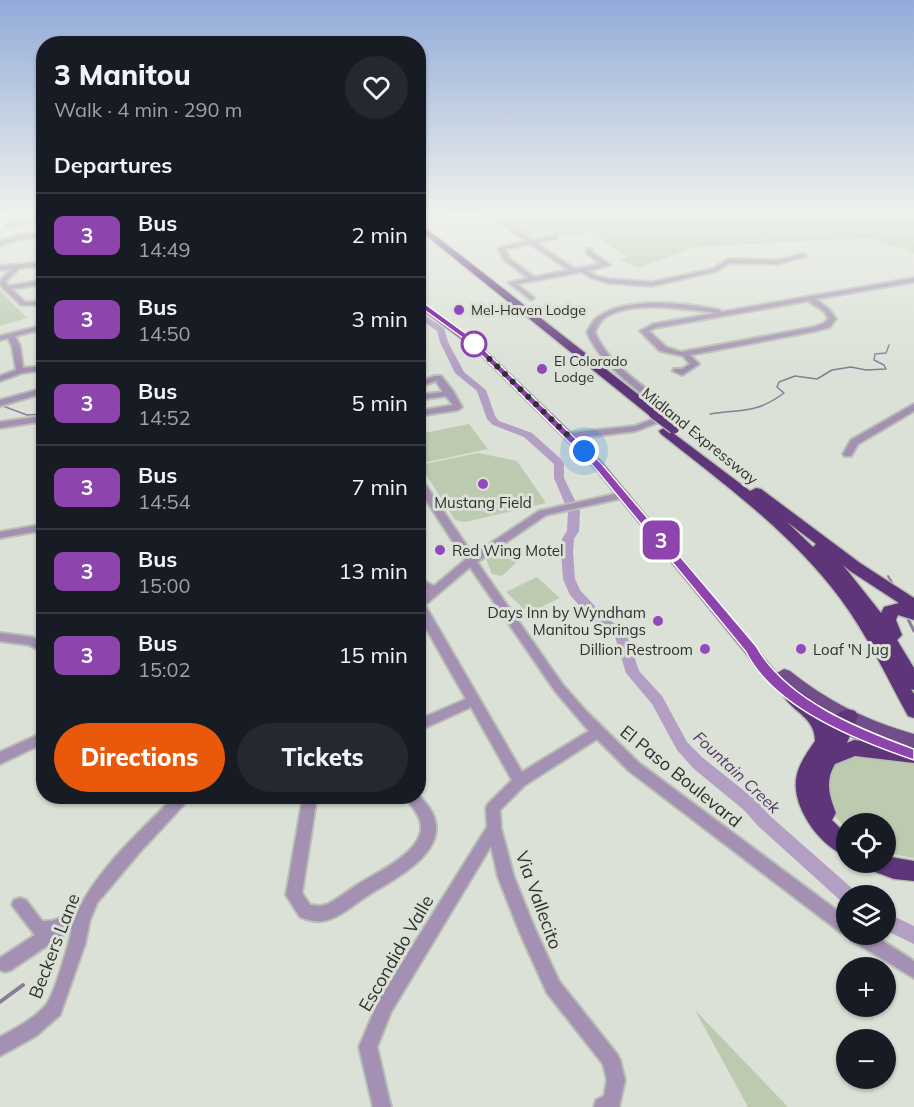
<!DOCTYPE html>
<html lang="en">
<head>
<meta charset="utf-8">
<style>
  :root { --surface:#171b24; --page:#242831; --text:#f1f3f6; --muted:#9ea1a6; --line:#363941; --accent:#ea580c }
  body { margin:0; font-family:Mulish,sans-serif; background:var(--page); color:var(--text); height:100vh; display:flex; flex-direction:column; font-size:22px; white-space:nowrap }
  * { box-sizing:border-box; margin:0 }
  p { font-size:20px; color:var(--muted) }
  .icon { flex:none; width:33px; height:33px; fill:none; stroke:currentColor; stroke-width:2; stroke-linecap:round; stroke-linejoin:round }
  .map { position:relative; flex:1; overflow:hidden }
  .drawer { position:absolute; left:36px; top:36px; width:390px; height:768px; display:flex; flex-direction:column; background:var(--surface); border-radius:24px; box-shadow:0 2px 4px #0004 }
  .drawer>* { flex:none }
  .badge { padding:0 12px; border-radius:9px; font-size:21px; line-height:39px }
  .buttons { position:absolute; left:836px; top:813px; display:grid; gap:12px }
  .buttons a { display:grid; place-items:center; width:60px; height:60px; border-radius:50%; background:var(--surface); box-shadow:0 2px 4px #0004; font-size:30px }
  .you { position:absolute; width:30px; height:30px; margin:-15px; border:4px solid #fff; border-radius:50%; background:#1a73e8; box-shadow:0 0 0 9px #1a73e833 }
  .map>.badge { position:absolute; translate:-50% -50%; box-shadow:0 0 0 3px #fff }
  h2 { padding:0 18px; font-size:22px; line-height:54px }
  .round { display:grid; place-items:center; flex:none; width:63px; height:63px; border-radius:32px; background:var(--page) }
  .headline { display:flex; align-items:center; justify-content:space-between; height:102px; padding:0 18px }
  h1 { font-size:28px; font-weight:800; line-height:45px }
  .cta { display:flex; gap:12px; margin-top:auto; padding:12px 18px }
  .cta a { flex:1; height:69px; border-radius:36px; background:var(--accent); color:#fff; font-size:24px; font-weight:800; line-height:69px; text-align:center }
  .cta a+a { background:var(--page); color:var(--text) }
  ul { padding:0; list-style:none }
  li { display:flex; align-items:center; gap:18px; height:84px; padding:0 18px; border-top:2px solid var(--line) }
  li div { flex:1 }
  li b { display:block; font-size:22px }
  li em { font-style:normal }
  li .badge { min-width:66px; font-weight:700; text-align:center }
  .map>svg:first-child { display:block }
  .green { fill:#bccab0 }
  .lines { fill:none; stroke-linecap:round; stroke-linejoin:round }
  .stream-far3 { stroke:#8b7d96; stroke-width:1.5 }
  .stream-far2 { stroke:#8b7d96; stroke-width:2 }
  .stream-far1 { stroke:#8b7d96; stroke-width:3 }
  .stream { stroke:#8b7d96; stroke-width:4 }
  .river { fill:#b39ec4; fill-rule:evenodd }
  .minor-casing { stroke:#b8beb4; stroke-width:4 }
  .major-casing { stroke:#b8beb4; stroke-width:2 }
  .highway-casing { stroke:#b8beb4; stroke-width:3 }
  .minor { fill:#a390b2; fill-rule:evenodd }
  .major { fill:#714e8a; fill-rule:evenodd }
  .highway { fill:#5f357a; fill-rule:evenodd }
  .highway-bridge-casing { stroke:#b8beb4; stroke-width:14; stroke-linecap:butt }
  .highway-bridge { stroke:#5f357a; stroke-width:11 }
  .line { fill:#8e44ad; stroke:#fff; stroke-width:1.5 }
  .walk { stroke:#2e312c; stroke-width:6; stroke-dasharray:0 10.8 }
  .poi-dot { fill:#904abd; stroke:#dbe1d6; stroke-width:2 }
  .stop-dot { fill:#fff; stroke:#8e44ad; stroke-width:3 }
  .labels { text-anchor:middle; dominant-baseline:central; stroke-width:6; stroke-linejoin:round; paint-order:stroke }
  .far-poi-label { font-size:14px; fill:#2e312c; stroke:#dbe1d6; text-anchor:start }
  .street-label { font-size:15px; fill:#2e312c; stroke:#dbe1d6 }
  .poi-label { font-size:15px; fill:#2e312c; stroke:#dbe1d6; text-anchor:start }
  .water-label { font-size:16px; font-style:italic; fill:#523567; stroke:#dbe1d6 }
  .near-street-label { font-size:18px; fill:#2e312c; stroke:#dbe1d6 }
</style>
</head>
<body>
<div class="map">
<svg width="914" height="1107" viewBox="0 0 914 1107">
  <rect width="100%" height="100%" fill="#dbe1d6"/>
  <!-- green -->
  <g class="green">
    <path d="M492,213H914V253L869,238L696,247L638,268L620,260L628,258L591,233L561,237L550,231L526,236Z"/>
    <path d="M0,290L27,318L0,326Z"/>
    <path d="M469,424L488,449L423,463L419,456V434Z"/>
    <path d="M478,453L517,461L546,503L465,522L455,520L420,465Z"/>
    <path d="M510,549L519,555L520,559L502,576L492,574L486,559Z"/>
    <path d="M537,577L560,598L528,613L506,592Z"/>
    <path d="M853,752L914,764V858L885,853V824H846V829C824,804 825,800 828,768Z"/>
    <path d="M695,1010L788,1107H748Z"/>
  </g>
  <g class="lines">
    <!-- stream-far3 -->
    <g class="stream-far3">
      <path d="M0,405L27,415L44,414"/>
      <path d="M710,414C741,409 756,414 784,393L777,387L779,382L795,376L817,379L832,370L851,367L866,370L886,369L884,365L874,360L875,354L886,353L889,345"/>
    </g>
    <!-- stream-far2 -->
    <g class="stream-far2">
      <path d="M888,576L893,584"/>
      <path d="M907,616L909,620"/>
    </g>
    <!-- stream-far1 -->
    <path class="stream-far1" d="M908,619L914,631"/>
    <!-- stream -->
    <path class="stream" d="M0,1002L23,985"/>
    <!-- river -->
    <g class="river">
      <path d="M418,311L444,328L448,342L464,372L486,390L495,416L499,421L532,433L561,459L564,464V478L580,511L579,531L574,539L573,552L575,579L580,590L604,616L626,632L639,671L662,696L687,742L703,758L757,801L770,816L854,890L857,896H846V904L842,902L758,826L745,811L693,768L677,750L652,704L626,673L615,637L594,622L570,595L563,579L561,552L562,539L567,531L568,511L554,478V464L524,437L493,425L487,419L477,391L455,373L440,342L437,331L418,318Z"/>
      <path d="M885,912L914,926V944L885,930Z"/>
    </g>
    <!-- minor casing -->
    <g class="minor-casing">
      <g id="minor">
        <path d="M19,213H25L15,223L44,217V221L6,227V225Z"/>
        <path d="M431,213H444L424,217L421,215Z"/>
        <path d="M487,213H492L532,240L557,236V238L536,243L575,269L601,264L586,253L587,249H591L592,252L610,265L588,271L596,276L609,279L652,282L713,269L728,259L778,260L803,254L806,256L778,264L729,263L717,271L652,286L609,283L592,278L581,272L517,284L533,297L534,298L531,300L509,283L528,278L504,260L498,248L526,241ZM530,244L569,270L534,277L509,258L505,249Z"/>
        <path d="M44,233V237L21,239L0,245V241L21,235Z"/>
        <path d="M44,262V266L20,268L6,281L8,286L44,280V284L11,289L25,302L44,301V305H21L0,285L1,279L12,269L0,270V266Z"/>
        <path d="M914,278V282L816,299L830,310L836,319L830,327L816,331L690,355L699,364L682,375L673,371L674,369H682L690,364L683,356L660,351L640,331L653,324L716,313C685,309 627,299 602,320C599,323 597,328 595,332C604,356 628,375 648,390C658,398 668,404 674,416L636,431L570,439L566,436L570,433L635,426L665,415C659,405 649,399 641,393C620,376 597,357 587,332C590,327 593,320 598,317C626,296 687,303 720,310L721,312ZM808,301L825,312L828,319L824,323L814,327L681,352L666,347L649,331L655,328Z"/>
        <path d="M44,325V329L15,336L20,346L23,368L44,366V370L22,373L0,381V376L16,370L12,346L8,338L0,340V336Z"/>
        <path d="M435,376H441L453,391L462,407L458,410L418,416V411L453,405L446,396L418,400V395L443,392L436,381L418,387V382Z"/>
        <path d="M44,388V393L0,406V400Z"/>
        <path d="M914,404V411L858,444L851,456H845L843,454L851,440Z"/>
        <path d="M44,416V421L0,428V422Z"/>
        <path d="M418,477L421,478L473,555L539,511L624,492L627,493L629,495L627,497L546,515L477,562L563,685L587,712L639,763L846,917V935L840,932L629,771L597,739L525,785L500,810L501,828L514,877L535,929L559,981L617,1054L620,1060L625,1080L619,1107H594L596,1100L604,1096L607,1080L603,1064L547,993L520,933L498,877L491,846L391,1012L377,1047L391,1107H373L359,1047L379,1000L487,827L486,808L488,804L512,780L471,707L418,731V720L466,699L418,614V599L427,591L418,586V578L434,586L465,560L418,488ZM470,567L555,691L589,731L522,772L425,605Z"/>
        <path d="M44,524V530L0,538V532Z"/>
        <path d="M0,633L32,637L44,643V653L29,645L0,641Z"/>
        <path d="M44,732V743L0,764V752Z"/>
        <path d="M418,794C426,803 435,813 436,826C438,859 390,881 367,896C354,904 340,918 323,921C316,922 307,920 300,917L286,895L303,796H317L302,893L310,905L321,906L328,904C339,898 349,890 360,883C378,872 424,851 421,825C420,813 410,806 405,796H418Z"/>
        <path d="M175,796H192L139,853L97,903L90,920L85,944L60,1015L36,1036L0,1056V1037C16,1028 34,1019 46,1005C54,996 69,943 72,929L11,970L5,972L0,970V958L35,935L12,905L14,900L20,898L26,900L42,921C61,922 61,914 77,913C98,868 141,831 175,796Z"/>
        <path d="M849,934H872L914,961V978L851,940Z"/>
      </g>
    </g>
    <!-- major casing -->
    <g class="major-casing">
      <path id="major" d="M418,299L479,344L602,462L777,673L784,669L790,671C827,701 868,721 914,734V761C850,739 784,713 746,654L594,468L473,348L418,307Z"/>
    </g>
    <!-- highway casing -->
    <g class="highway-casing">
      <g id="highway">
        <path d="M418,222L658,410V416H650L418,229Z"/>
        <path d="M665,427L750,491L756,488L761,489L860,563L914,598V620L898,615L896,620L902,635L897,640L914,668V690L911,689L914,694V718L908,716C886,676 867,634 839,597C790,532 724,484 661,434L659,431ZM787,522L816,544L813,547ZM843,565L850,571L899,603L884,607L881,613Z"/>
        <path d="M791,687C806,692 821,708 829,722C836,714 844,707 855,711L858,716L847,743L854,740L914,747V763L855,756L835,764C825,781 829,795 836,813L832,820L846,834V856C819,846 789,804 797,774C800,762 808,751 815,741C815,717 792,712 782,694L785,689Z"/>
        <path d="M885,856L914,861V881L894,879L867,869L865,862H885Z"/>
      </g>
    </g>
    <!-- minor -->
    <use href="#minor" class="minor"/>
    <!-- major -->
    <use href="#major" class="major"/>
    <!-- highway -->
    <use href="#highway" class="highway"/>
    <!-- highway-bridge casing -->
    <g class="highway-bridge-casing">
      <path id="highway-bridge" d="M654,413L674,428"/>
    </g>
    <!-- highway-bridge -->
    <use href="#highway-bridge" class="highway-bridge"/>
  </g>
  <!-- sky -->
  <linearGradient id="sky" x2="0" y2="1"><stop stop-color="#93abda"/><stop offset="0.58" stop-color="#eff2ed"/><stop offset="1" stop-color="#eff2ed" stop-opacity="0"/></linearGradient>
  <rect width="914" height="368" fill="url(#sky)"/>
  <!-- line -->
  <path class="line" d="M416,301H421L472,338L601,463L756,646C787,701 862,730 914,749V760C858,741 774,708 746,652L594,467L467,341L416,304Z"/>
  <g class="lines">
    <!-- walk -->
    <path class="walk" d="M474,344L584,451"/>
  </g>
  <!-- markers -->
  <g class="poi-dot">
    <circle cx="459" cy="310" r="6"/>
    <circle cx="542" cy="369" r="6"/>
    <circle cx="483" cy="484" r="6"/>
    <circle cx="440" cy="550" r="6"/>
    <circle cx="658" cy="621" r="6"/>
    <circle cx="705" cy="649" r="6"/>
    <circle cx="801" cy="649" r="6"/>
  </g>
  <circle class="stop-dot" cx="474" cy="344" r="12"/>
  <g class="labels">
    <!-- far-poi labels -->
    <g class="far-poi-label">
      <text x="471" y="310">Mel-Haven Lodge</text>
      <text x="554" y="361">El Colorado<tspan x="554" dy="16">Lodge</tspan></text>
    </g>
    <!-- street labels -->
    <g class="street-label">
      <text transform="translate(700 436) rotate(39)">Midland Expressway</text>
    </g>
    <!-- poi labels -->
    <g class="poi-label">
      <text x="483" y="502" text-anchor="middle">Mustang Field</text>
      <text x="452" y="550">Red Wing Motel</text>
      <text x="646" y="612" text-anchor="end">Days Inn by Wyndham<tspan x="646" dy="17">Manitou Springs</tspan></text>
      <text x="693" y="649" text-anchor="end">Dillion Restroom</text>
      <text x="813" y="649">Loaf 'N Jug</text>
    </g>
    <!-- water labels -->
    <g class="water-label">
      <text transform="translate(737 772) rotate(43)">Fountain Creek</text>
    </g>
    <!-- near-street labels -->
    <g class="near-street-label">
      <text transform="translate(681 776) rotate(39)">El Paso Boulevard</text>
      <text transform="translate(539 900) rotate(70)">Via Vallecito</text>
      <text transform="translate(54 946) rotate(-69)">Beckers Lane</text>
      <text transform="translate(396 953) rotate(-60)">Escondido Valle</text>
    </g>
  </g>
</svg>
<div class="buttons">
<a><svg class="icon" aria-label="locate" viewBox="0 0 24 24"><circle cx="12" cy="12" r="6"/><path d="M12 2v4M12 18v4M2 12h4M18 12h4"/></svg></a>
<a><svg class="icon" aria-label="layers" viewBox="0 0 24 24"><path d="M12 4l9 5-9 5-9-5zM3 14l9 5 9-5"/></svg></a>
<a>+</a>
<a>−</a>
</div>
<div class="you" style="left:584px;top:451px"></div>
<b class="badge" style="left:661px;top:540px;background:#8e44ad;color:#fff">3</b>
<section class="drawer">
<div class="headline"><div><h1>3 Manitou</h1><p>Walk · 4 min · 290 m</p></div><a class="round"><svg class="icon" aria-label="heart" viewBox="0 0 24 24"><path d="M12 20l-8-8c-3-5 5-10 8-4 3-6 11-1 8 4z"/></svg></a></div>
<h2>Departures</h2>
<ul>
<li><span class="badge" style="background:#8e44ad;color:#fff">3</span><div><b>Bus</b><p>14:49</p></div><em>2 min</em></li>
<li><span class="badge" style="background:#8e44ad;color:#fff">3</span><div><b>Bus</b><p>14:50</p></div><em>3 min</em></li>
<li><span class="badge" style="background:#8e44ad;color:#fff">3</span><div><b>Bus</b><p>14:52</p></div><em>5 min</em></li>
<li><span class="badge" style="background:#8e44ad;color:#fff">3</span><div><b>Bus</b><p>14:54</p></div><em>7 min</em></li>
<li><span class="badge" style="background:#8e44ad;color:#fff">3</span><div><b>Bus</b><p>15:00</p></div><em>13 min</em></li>
<li><span class="badge" style="background:#8e44ad;color:#fff">3</span><div><b>Bus</b><p>15:02</p></div><em>15 min</em></li>
</ul>
<div class="cta"><a>Directions</a><a>Tickets</a></div>
</section>
</div>
</body>
</html>
